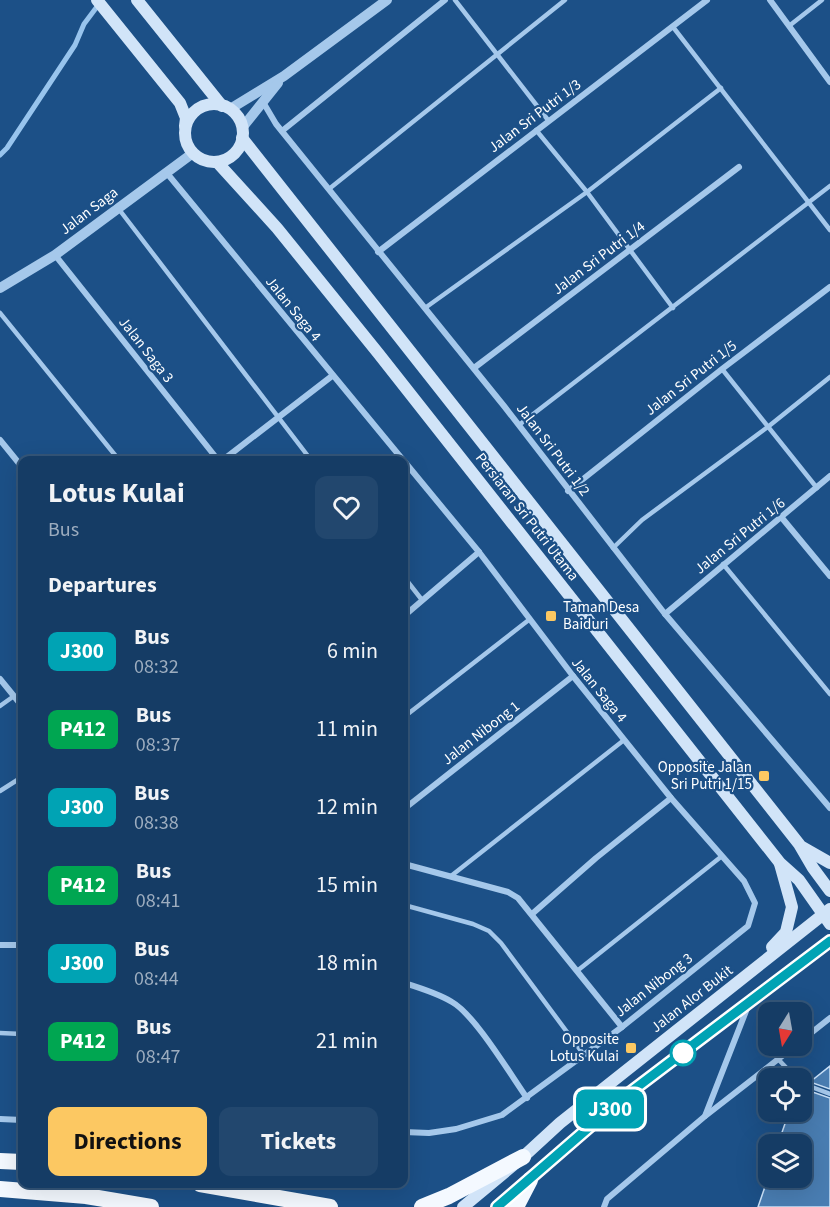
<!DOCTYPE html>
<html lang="en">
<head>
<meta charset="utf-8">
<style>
  :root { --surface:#153c65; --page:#22476e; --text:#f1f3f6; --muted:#9dadbf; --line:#345679; --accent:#fcc862 }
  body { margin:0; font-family:"Source Sans 3",sans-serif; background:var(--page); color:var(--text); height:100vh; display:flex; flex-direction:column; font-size:22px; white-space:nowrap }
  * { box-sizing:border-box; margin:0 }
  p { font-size:20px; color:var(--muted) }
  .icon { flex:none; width:33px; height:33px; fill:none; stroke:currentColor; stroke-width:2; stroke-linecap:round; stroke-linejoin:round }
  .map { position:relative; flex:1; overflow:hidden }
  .details { position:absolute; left:18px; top:456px; width:390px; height:732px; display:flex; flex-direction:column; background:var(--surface); border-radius:12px; box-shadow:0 6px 24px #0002,0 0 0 2px var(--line) }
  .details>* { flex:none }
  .badge { padding:0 12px; border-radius:9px; font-size:21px; line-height:39px }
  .needle { width:39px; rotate:191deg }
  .fabs { position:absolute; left:758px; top:1002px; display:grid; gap:12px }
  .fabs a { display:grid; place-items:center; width:54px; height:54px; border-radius:12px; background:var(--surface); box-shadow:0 6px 24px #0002,0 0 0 2px var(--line); font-size:30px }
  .map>.badge { position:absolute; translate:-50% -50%; box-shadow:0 0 0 3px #fff }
  h2 { padding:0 30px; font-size:22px; line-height:54px }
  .round { display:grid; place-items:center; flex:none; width:63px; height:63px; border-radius:12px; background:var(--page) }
  .overview { display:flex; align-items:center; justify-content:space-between; height:102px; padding:0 30px }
  h1 { font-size:28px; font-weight:700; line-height:45px }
  .primary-button { display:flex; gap:12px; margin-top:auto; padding:12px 30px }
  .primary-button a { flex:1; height:69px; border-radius:12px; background:var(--accent); color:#111; font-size:24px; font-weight:700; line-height:69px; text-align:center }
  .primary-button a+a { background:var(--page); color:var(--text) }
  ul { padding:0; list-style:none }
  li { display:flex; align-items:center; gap:18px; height:78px; padding:0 30px }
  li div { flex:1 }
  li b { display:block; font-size:22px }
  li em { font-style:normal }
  li .badge { min-width:66px; font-weight:700; text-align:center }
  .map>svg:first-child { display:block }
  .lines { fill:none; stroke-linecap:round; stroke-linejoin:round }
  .stream { stroke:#98c4ed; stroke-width:5 }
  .building { fill:#497db2; stroke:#cae1f8; stroke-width:1.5 }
  .service { stroke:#a5c8eb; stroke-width:4.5 }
  .minor { stroke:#a5c8eb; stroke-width:6 }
  .tertiary { stroke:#a5c8eb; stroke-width:10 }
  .secondary { stroke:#d1e4f8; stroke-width:12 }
  .trunk { stroke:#f4f9ff; stroke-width:16 }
  .line-casing { stroke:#fff; stroke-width:14 }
  .line { stroke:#00a3b4; stroke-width:9 }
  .poi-dot { fill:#fcc862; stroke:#1c5087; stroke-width:2 }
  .stop-dot { fill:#fff; stroke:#00a3b4; stroke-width:3 }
  .labels { text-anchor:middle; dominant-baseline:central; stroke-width:4.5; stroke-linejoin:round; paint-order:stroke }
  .street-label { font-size:15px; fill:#fff; stroke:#1c5087 }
  .poi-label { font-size:15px; fill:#fff; stroke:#1c5087; text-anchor:end }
</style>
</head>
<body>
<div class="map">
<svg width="830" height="1207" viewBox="0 0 830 1207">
  <rect width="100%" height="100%" fill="#1c5087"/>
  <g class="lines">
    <!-- stream -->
    <path class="stream" d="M0,155L7,148L75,45L84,24L99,4"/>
  </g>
  <!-- building -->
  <g class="building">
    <path d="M830,1066V1089L810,1082Z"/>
    <path d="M801,1088L830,1098V1207H758L768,1178H801V1144H778L789,1112H801Z"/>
  </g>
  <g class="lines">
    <!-- service -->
    <g class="service">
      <path d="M455,0L548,120"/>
      <path d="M789,26L822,0"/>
      <path d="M673,27L830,230"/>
      <path d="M536,130L587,192L673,308"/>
      <path d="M329,189L565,0"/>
      <path d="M118,208L311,460"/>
      <path d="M425,308L587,192L721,88"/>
      <path d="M0,313L119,460"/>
      <path d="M722,369L817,488"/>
      <path d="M519,425L830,186"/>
      <path d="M613,548L642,520L769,426L830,377"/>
      <path d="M723,564L830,694"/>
      <path d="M404,577L422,600"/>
      <path d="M0,706L14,696"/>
      <path d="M404,717L530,619"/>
      <path d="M0,791L22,777"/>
      <path d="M451,876L624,740"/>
      <path d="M404,905L473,924L489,931L501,943L584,1055"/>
      <path d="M577,971L722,856"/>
      <path d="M0,1033L22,1034"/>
      <path d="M778,1059L796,1078"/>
      <path d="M801,1083L830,1094"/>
    </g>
    <!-- minor -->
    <g class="minor">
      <path d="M770,0L830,82"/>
      <path d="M263,102L276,124L504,406L665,614L830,808"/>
      <path d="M282,131L445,0"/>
      <path d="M166,172L403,460"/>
      <path d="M378,252L707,0"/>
      <path d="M55,255L218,460"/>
      <path d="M474,368L739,167"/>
      <path d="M0,440L22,467"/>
      <path d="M223,460L332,376"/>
      <path d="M404,461L479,552L573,676L671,798L744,881L755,903L748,926L622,1027L502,1115L456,1129L429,1133L404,1132"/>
      <path d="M568,491L722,369L830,287"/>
      <path d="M782,518L830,576"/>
      <path d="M665,614L830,476"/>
      <path d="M404,616L479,552"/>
      <path d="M0,679L22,706"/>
      <path d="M404,809L573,676"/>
      <path d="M404,864L508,892L518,898L622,1027"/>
      <path d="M532,914L596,858L671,798"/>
      <path d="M0,945H22"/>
      <path d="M404,983C420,988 437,993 452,1002C475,1015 510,1074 527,1098"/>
      <path d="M801,1041L830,1018"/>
      <path d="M705,1116L748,1006"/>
      <path d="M0,1119L22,1120"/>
      <path d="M604,1207L607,1199L704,1117L795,1046"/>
    </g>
    <!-- tertiary -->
    <g class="tertiary">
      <path d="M230,109L284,76L387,0"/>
      <path d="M242,128L278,83"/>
      <path d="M0,288L55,255L193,153"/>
    </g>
    <!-- secondary -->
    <g class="secondary">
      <path d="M97,0L180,103L186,118L185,126"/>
      <path d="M137,0L222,106"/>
      <circle cx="214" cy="133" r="29"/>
      <path d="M242,138L799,844L813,868L830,891"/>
      <path d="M217,162L277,228L378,353L780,863L799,880L830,924"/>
      <path d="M802,847L830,863"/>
      <path d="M772,947L786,932L792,907L780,864"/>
      <path d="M463,1207L523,1157L560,1123L830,909"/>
      <path d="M497,1207L624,1097L830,941"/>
    </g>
    <!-- trunk -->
    <g class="trunk">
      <path d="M0,1161L22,1162"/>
      <path d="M200,1184L330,1207"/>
      <path d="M0,1189L86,1196L151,1207"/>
      <path d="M422,1207L449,1196L523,1157"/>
      <path d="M516,1207L530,1180"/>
    </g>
  </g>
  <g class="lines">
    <!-- line casing -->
    <g class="line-casing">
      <path id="line" d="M497,1207L624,1097L830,941"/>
    </g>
    <!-- line -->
    <use href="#line" class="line"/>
  </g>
  <!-- markers -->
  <g class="poi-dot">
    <rect x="545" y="610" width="12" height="12" rx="3"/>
    <rect x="758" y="770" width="12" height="12" rx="3"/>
    <rect x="625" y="1042" width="12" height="12" rx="3"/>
  </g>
  <circle class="stop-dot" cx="683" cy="1053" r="12"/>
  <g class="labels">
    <!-- street labels -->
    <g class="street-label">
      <text transform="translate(535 116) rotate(-37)">Jalan Sri Putri 1/3</text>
      <text transform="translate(89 211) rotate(-37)">Jalan Saga</text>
      <text transform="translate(599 258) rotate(-37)">Jalan Sri Putri 1/4</text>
      <text transform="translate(293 309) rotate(51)">Jalan Saga 4</text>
      <text transform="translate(146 350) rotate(52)">Jalan Saga 3</text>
      <text transform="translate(691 378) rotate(-38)">Jalan Sri Putri 1/5</text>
      <text transform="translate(553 450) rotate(53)">Jalan Sri Putri 1/2</text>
      <text transform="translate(527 517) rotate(52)">Persiaran Sri Putri Utama</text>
      <text transform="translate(740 536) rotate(-39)">Jalan Sri Putri 1/6</text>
      <text transform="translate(599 690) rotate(51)">Jalan Saga 4</text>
      <text transform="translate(481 733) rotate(-38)">Jalan Nibong 1</text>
      <text transform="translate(654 985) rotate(-38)">Jalan Nibong 3</text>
      <text transform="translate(692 999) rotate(-38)">Jalan Alor Bukit</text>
    </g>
    <!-- poi labels -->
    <g class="poi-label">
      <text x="563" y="607" text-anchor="start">Taman Desa<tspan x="563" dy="17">Baiduri</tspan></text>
      <text x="752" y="767">Opposite Jalan<tspan x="752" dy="17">Sri Putri 1/15</tspan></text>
      <text x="619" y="1039">Opposite<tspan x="619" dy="17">Lotus Kulai</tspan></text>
    </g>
  </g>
</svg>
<div class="fabs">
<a><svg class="needle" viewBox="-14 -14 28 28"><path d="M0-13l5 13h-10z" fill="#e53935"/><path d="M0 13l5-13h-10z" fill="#9dadbf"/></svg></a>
<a><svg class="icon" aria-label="locate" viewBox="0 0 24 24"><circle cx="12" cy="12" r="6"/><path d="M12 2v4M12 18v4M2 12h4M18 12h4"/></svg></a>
<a><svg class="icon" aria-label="layers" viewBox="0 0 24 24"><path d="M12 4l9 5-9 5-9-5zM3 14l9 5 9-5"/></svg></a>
</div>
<b class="badge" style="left:610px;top:1109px;background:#00a3b4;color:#fff">J300</b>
<section class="details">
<div class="overview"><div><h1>Lotus Kulai</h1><p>Bus</p></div><a class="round"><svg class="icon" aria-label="heart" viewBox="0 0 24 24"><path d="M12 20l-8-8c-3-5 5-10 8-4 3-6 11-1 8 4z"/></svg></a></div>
<h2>Departures</h2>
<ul>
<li><span class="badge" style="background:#00a3b4;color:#fff">J300</span><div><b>Bus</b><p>08:32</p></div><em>6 min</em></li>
<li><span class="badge" style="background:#00a651;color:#fff">P412</span><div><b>Bus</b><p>08:37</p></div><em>11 min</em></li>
<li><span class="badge" style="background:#00a3b4;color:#fff">J300</span><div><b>Bus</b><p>08:38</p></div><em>12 min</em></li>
<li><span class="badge" style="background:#00a651;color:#fff">P412</span><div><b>Bus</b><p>08:41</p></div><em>15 min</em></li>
<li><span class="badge" style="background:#00a3b4;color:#fff">J300</span><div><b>Bus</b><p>08:44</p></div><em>18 min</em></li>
<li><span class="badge" style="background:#00a651;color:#fff">P412</span><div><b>Bus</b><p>08:47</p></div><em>21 min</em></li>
</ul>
<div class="primary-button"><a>Directions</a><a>Tickets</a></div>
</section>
</div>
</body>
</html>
